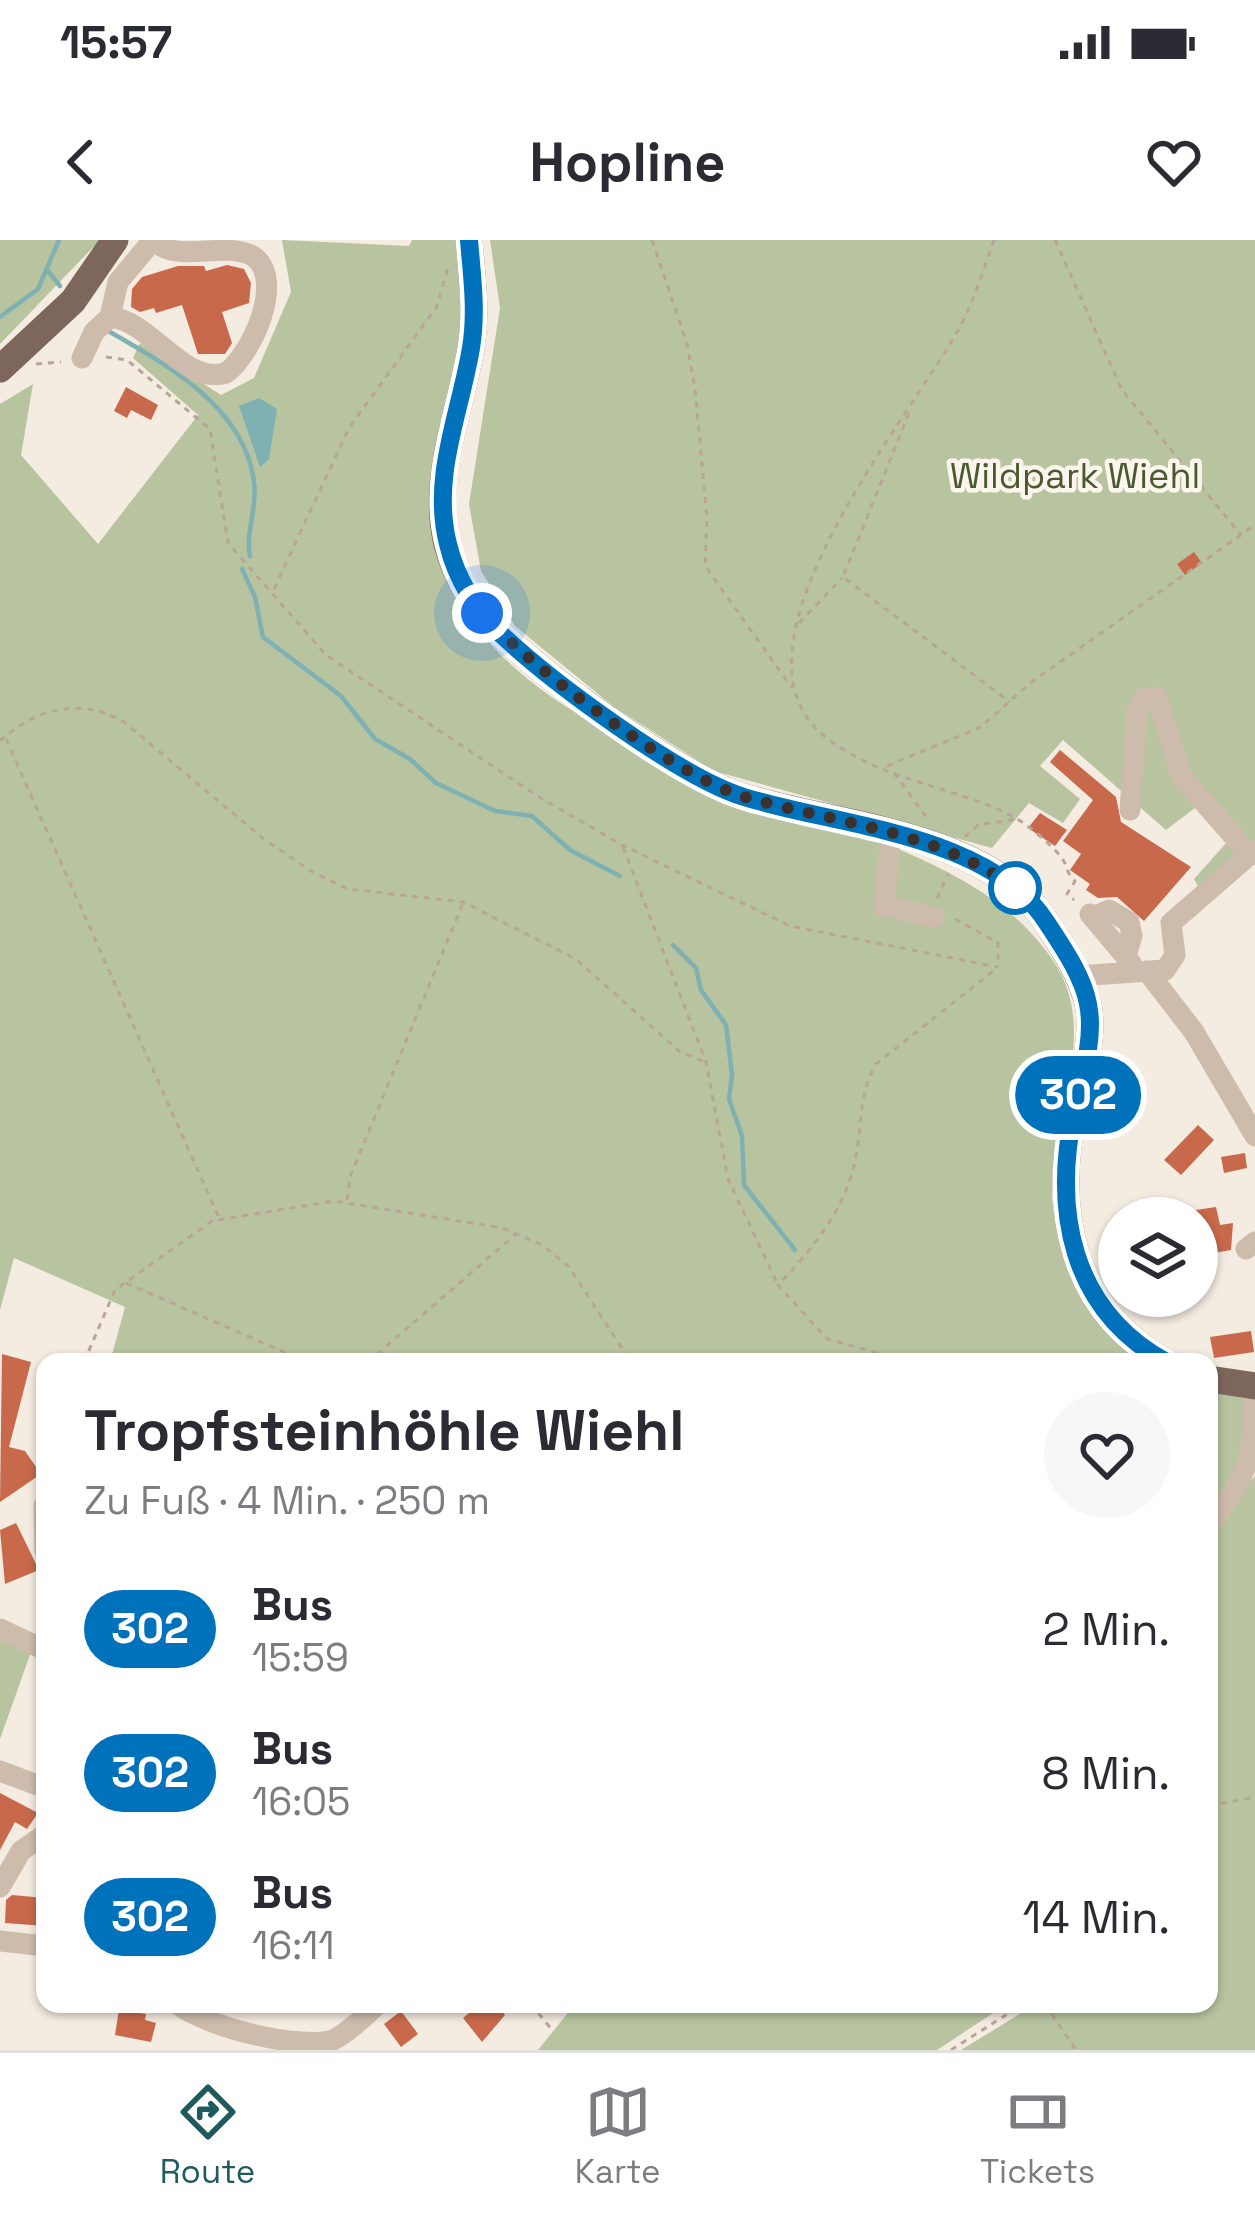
<!DOCTYPE html>
<html lang="de">
<head>
<meta charset="utf-8">
<style>
  :root { --surface:#fff; --page:#f7f7f7; --text:#2b2b33; --muted:#7c7c81; --line:#e1e1e2; --accent:#1f5a5e }
  body { margin:0; font-family:"Space Grotesk",sans-serif; background:var(--page); color:var(--text); height:100vh; display:flex; flex-direction:column; font-size:45px; white-space:nowrap }
  * { box-sizing:border-box; margin:0 }
  p { font-size:39px; color:var(--muted) }
  .icon { flex:none; width:66px; height:66px; fill:none; stroke:currentColor; stroke-width:2; stroke-linecap:round; stroke-linejoin:round }
  .map { position:relative; flex:1; overflow:hidden }
  .sheet { position:absolute; left:36px; top:1113px; width:1182px; height:660px; display:flex; flex-direction:column; background:var(--surface); border-radius:24px; box-shadow:0 3px 9px #0004 }
  .sheet>* { flex:none }
  .badge { padding:0 24px; border-radius:39px; font-size:42px; line-height:78px }
  .controls { position:absolute; left:1098px; top:957px; display:grid; gap:24px }
  .controls a { display:grid; place-items:center; width:120px; height:120px; border-radius:50%; background:var(--surface); box-shadow:0 3px 9px #0004; font-size:60px }
  .you { position:absolute; width:60px; height:60px; margin:-30px; border:9px solid #fff; border-radius:50%; background:#1a73e8; box-shadow:0 0 0 18px #1a73e833 }
  .map>.badge { position:absolute; translate:-50% -50%; box-shadow:0 0 0 6px #fff }
  .round { display:grid; place-items:center; flex:none; width:126px; height:126px; border-radius:63px; background:var(--page) }
  .headline { display:flex; align-items:center; justify-content:space-between; height:204px; padding:0 48px }
  h1 { font-size:57px; font-weight:600; line-height:90px }
  ul { padding:0; list-style:none }
  li { display:flex; align-items:center; gap:36px; height:144px; padding:0 48px }
  li div { flex:1 }
  li b { display:block; font-size:45px }
  li em { font-style:normal }
  li .badge { min-width:132px; font-weight:700; text-align:center }
  .status { display:flex; justify-content:space-between; align-items:center; height:84px; padding:0 60px; background:var(--surface); direction:ltr }
  .status svg { height:33px; fill:currentColor }
  header { display:flex; justify-content:space-between; align-items:center; height:156px; padding:0 48px; background:var(--surface); font-size:54px; font-weight:600 }
  .menu { display:flex; justify-content:space-around; align-items:center; height:168px; border-top:3px solid var(--line); background:var(--surface); font-size:33px; color:var(--muted) }
  .menu a { display:grid; justify-items:center; gap:6px }
  .menu .selected { color:var(--accent) }
  .map>svg:first-child { display:block }
  .green { fill:#b8c4a0 }
  .water { fill:#7fb0b2 }
  .lines { fill:none; stroke-linecap:round; stroke-linejoin:round }
  .stream { stroke:#7fb0b2; stroke-width:4.5 }
  .building { fill:#c8694b }
  .path { stroke:#b9a596; stroke-width:3; stroke-dasharray:6 6; stroke-linecap:butt }
  .minor { stroke:#cdbbac; stroke-width:21 }
  .major { stroke:#7d675c; stroke-width:27 }
  .line-casing { stroke:#fff; stroke-width:27 }
  .line { stroke:#0072bc; stroke-width:18 }
  .walk { stroke:#3b302b; stroke-width:12; stroke-dasharray:0 21.6 }
  .stop-dot { fill:#fff; stroke:#0072bc; stroke-width:6 }
  .labels { text-anchor:middle; dominant-baseline:central; stroke-width:9; stroke-linejoin:round; paint-order:stroke }
  .park-label { font-size:36px; fill:#4a5a2e; stroke:#fbf5ee }
</style>
</head>
<body>
<div class="status"><b>15:57</b><svg viewBox="0 0 49 12"><path d="M0 12V9h3v3zM5 12V6h3v6zM10 12V3h3v9zM15 12V0h3v12zM26 1h20v11H26zM47 4h2v5h-2z"/></svg></div>
<header><svg class="icon" aria-label="back" viewBox="0 0 24 24"><path d="M15 5l-7 7 7 7"/></svg>Hopline<svg class="icon" aria-label="heart" viewBox="0 0 24 24"><path d="M12 20l-8-8c-3-5 5-10 8-4 3-6 11-1 8 4z"/></svg></header>
<div class="map">
<svg width="1255" height="1810" viewBox="0 0 1255 1810">
  <rect width="100%" height="100%" fill="#f4ebe1"/>
  <!-- green -->
  <g class="green">
    <path d="M0,0H100L0,104Z"/>
    <path d="M282,0L409,6L412,0H458C459,33 464,67 462,100C460,144 427,272 436,306C484,481 720,537 869,597C940,626 1010,656 1054,722C1099,790 1054,871 1052,943C1050,1004 1087,1092 1143,1122H110L125,1067L14,1018L0,1070V164L33,144L21,215L98,304L198,175L133,118L140,103L221,155L254,138L291,52Z"/>
    <path d="M490,0H1255V604L1200,650L1194,639L1236,592L1208,558L1166,590L1063,500L1040,526L1080,559L1063,583L1029,563L992,608L714,531L614,467L515,386L481,331L469,264L500,68Z"/>
    <path d="M1209,1150L1244,1158L1248,1206L1209,1276Z"/>
    <path d="M1255,1236V1810H961L1036,1764H1209V1288Z"/>
    <path d="M0,1397L31,1412L0,1499Z"/>
    <path d="M575,1764H1007L937,1810H538Z"/>
  </g>
  <!-- water -->
  <path class="water" d="M259,158L277,169L269,219L260,227L239,166Z"/>
  <g class="lines">
    <!-- stream -->
    <g class="stream">
      <path d="M49,32L60,46"/>
      <path d="M0,77L38,49L59,0"/>
      <path d="M110,92C169,126 245,168 254,242C258,268 245,292 250,316"/>
      <path d="M242,329L255,357L263,397L341,456L375,499L410,519L436,543L495,571L532,576L570,610L620,636"/>
      <path d="M673,705L696,728L701,750L726,785L732,835L729,859L742,896L744,945L795,1010"/>
    </g>
  </g>
  <!-- building -->
  <g class="building">
    <path d="M227,25L244,29L251,43L249,63L222,72L232,103L225,114H198L182,65L156,73L154,68L140,72L131,67L132,49L142,37L178,26H204L206,31Z"/>
    <path d="M126,147L158,165L151,180L131,170L127,178L114,171Z"/>
    <path d="M1194,312L1202,323L1185,335L1177,324Z"/>
    <path d="M1060,510L1116,557L1121,582L1191,627L1144,681L1117,657L1098,658L1086,650L1090,644L1070,630L1081,614L1063,601L1093,560L1050,522Z"/>
    <path d="M1040,573L1067,590L1055,606L1028,588Z"/>
    <path d="M1198,885L1214,900L1181,935L1164,920Z"/>
    <path d="M1245,913L1247,928L1224,933L1221,917Z"/>
    <path d="M1216,967L1220,985L1233,983L1231,1010L1197,1016L1196,970Z"/>
    <path d="M1251,1091L1254,1112L1214,1118L1210,1097Z"/>
    <path d="M2,1114L31,1122L9,1207L25,1211L41,1234L0,1262Z"/>
    <path d="M16,1283L39,1330L5,1344L0,1290Z"/>
    <path d="M0,1553L38,1573L27,1589L15,1582L0,1610Z"/>
    <path d="M12,1655L45,1658V1686L5,1683L6,1660Z"/>
    <path d="M480,1764H496L505,1775L482,1802L463,1778Z"/>
    <path d="M119,1769L146,1774L145,1780L156,1783L151,1802L115,1795Z"/>
    <path d="M401,1771L418,1794L401,1807L384,1784Z"/>
  </g>
  <g class="lines">
    <!-- path -->
    <g class="path">
      <path d="M652,0L687,104L695,149L707,278L705,326L792,448"/>
      <path d="M994,0C984,28 975,58 961,85C916,171 715,406 823,495C877,540 954,546 1014,577C1027,584 1053,606 1062,618C1068,627 1066,633 1075,641L1067,654L1074,660"/>
      <path d="M1055,0L1122,150L1241,295"/>
      <path d="M106,117L127,120L210,189L228,303L326,415L539,557L622,605L790,686L998,727"/>
      <path d="M36,124L61,122"/>
      <path d="M909,173L843,337L1010,462"/>
      <path d="M274,349L349,188L436,68L448,28"/>
      <path d="M799,383L842,338"/>
      <path d="M6,499L219,978"/>
      <path d="M0,501C36,468 81,457 124,482L265,600L314,633L348,649L463,662L576,719L680,812L706,822"/>
      <path d="M887,526L981,487L1030,443L1255,285"/>
      <path d="M894,533L927,578"/>
      <path d="M965,597L978,585L1016,579"/>
      <path d="M623,607L706,822L728,939L777,1043"/>
      <path d="M937,658L948,634"/>
      <path d="M955,679L998,703V727"/>
      <path d="M347,960L350,937L463,663"/>
      <path d="M126,1043L307,1122"/>
      <path d="M84,1122L115,1050L212,981L334,961L503,988L544,1006L569,1027L631,1122"/>
      <path d="M368,1122L516,994"/>
      <path d="M912,1122L827,1099L778,1045C810,1012 843,972 854,926C863,890 857,856 876,824L997,728"/>
      <path d="M1209,1566L1255,1557"/>
      <path d="M531,1764L552,1790"/>
      <path d="M1045,1764L1076,1810"/>
      <path d="M951,1810L1023,1764"/>
    </g>
    <!-- minor -->
    <g class="minor">
      <path d="M110,77L118,42L153,0"/>
      <path d="M82,118L94,92L110,77C152,81 182,145 226,133C252,114 286,39 253,16C222,0 178,25 153,0"/>
      <path d="M1130,570L1137,470L1144,458L1157,457L1181,536L1250,615"/>
      <path d="M891,594L884,666L935,677"/>
      <path d="M1090,674L1131,723"/>
      <path d="M1093,677L1109,670L1129,682L1132,696L1126,715"/>
      <path d="M1147,731L1194,792L1255,896"/>
      <path d="M1077,736L1165,730L1175,715L1171,683L1255,610"/>
      <path d="M1246,1009L1255,1002"/>
      <path d="M44,1266L45,1311"/>
      <path d="M1209,1283C1253,1233 1253,1211 1253,1146"/>
      <path d="M0,1389L45,1410"/>
      <path d="M0,1531L40,1546"/>
      <path d="M0,1647L21,1611L45,1594"/>
      <path d="M0,1701L45,1706"/>
      <path d="M177,1764C207,1787 298,1810 333,1800C349,1792 365,1776 378,1764"/>
    </g>
    <!-- major -->
    <g class="major">
      <path d="M469,0C472,37 477,71 471,108C460,174 431,237 447,304C456,338 477,373 503,396C552,442 682,538 744,557C836,585 990,593 1047,683C1062,706 1082,736 1088,764C1095,798 1082,837 1074,871C1053,970 1070,1069 1166,1122"/>
      <path d="M0,129L73,61L115,0"/>
      <path d="M1209,1139L1255,1146"/>
    </g>
  </g>
  <g class="lines">
    <!-- line casing -->
    <g class="line-casing">
      <path id="line" d="M469,0C472,37 477,71 471,108C460,174 431,237 448,304C456,338 477,373 503,396C552,442 681,538 744,557C836,586 990,593 1047,683C1062,706 1083,736 1088,764C1095,798 1082,837 1074,871C1053,970 1070,1069 1166,1122"/>
    </g>
    <!-- line -->
    <use href="#line" class="line"/>
    <!-- walk -->
    <path class="walk" d="M482,373C528,426 679,538 745,557C836,583 937,591 1015,648"/>
  </g>
  <!-- markers -->
  <circle class="stop-dot" cx="1015" cy="648" r="24"/>
  <g class="labels">
    <!-- park labels -->
    <g class="park-label">
      <text x="1075" y="236">Wildpark Wiehl</text>
    </g>
  </g>
</svg>
<div class="controls">
<a><svg class="icon" aria-label="layers" viewBox="0 0 24 24"><path d="M12 4l9 5-9 5-9-5zM3 14l9 5 9-5"/></svg></a>
</div>
<div class="you" style="left:482px;top:373px"></div>
<b class="badge" style="left:1078px;top:855px;background:#0072bc;color:#fff">302</b>
<section class="sheet">
<div class="headline"><div><h1>Tropfsteinhöhle Wiehl</h1><p>Zu Fuß · 4 Min. · 250 m</p></div><a class="round"><svg class="icon" aria-label="heart" viewBox="0 0 24 24"><path d="M12 20l-8-8c-3-5 5-10 8-4 3-6 11-1 8 4z"/></svg></a></div>
<ul>
<li><span class="badge" style="background:#0072bc;color:#fff">302</span><div><b>Bus</b><p>15:59</p></div><em>2 Min.</em></li>
<li><span class="badge" style="background:#0072bc;color:#fff">302</span><div><b>Bus</b><p>16:05</p></div><em>8 Min.</em></li>
<li><span class="badge" style="background:#0072bc;color:#fff">302</span><div><b>Bus</b><p>16:11</p></div><em>14 Min.</em></li>
</ul>
</section>
</div>
<nav class="menu">
<a class="selected"><svg class="icon" aria-label="directions" viewBox="0 0 24 24"><path d="M12 3l9 9-9 9-9-9zM9 14v-3h6M13 9l2 2-2 2"/></svg>Route</a>
<a><svg class="icon" aria-label="map" viewBox="0 0 24 24"><path d="M3 6l6-2 6 2 6-2v14l-6 2-6-2-6 2zM9 4v14M15 6v14"/></svg>Karte</a>
<a><svg class="icon" aria-label="tickets" viewBox="0 0 24 24"><path d="M3 7h18v10H3zM15 7v10"/></svg>Tickets</a>
</nav>
</body>
</html>
